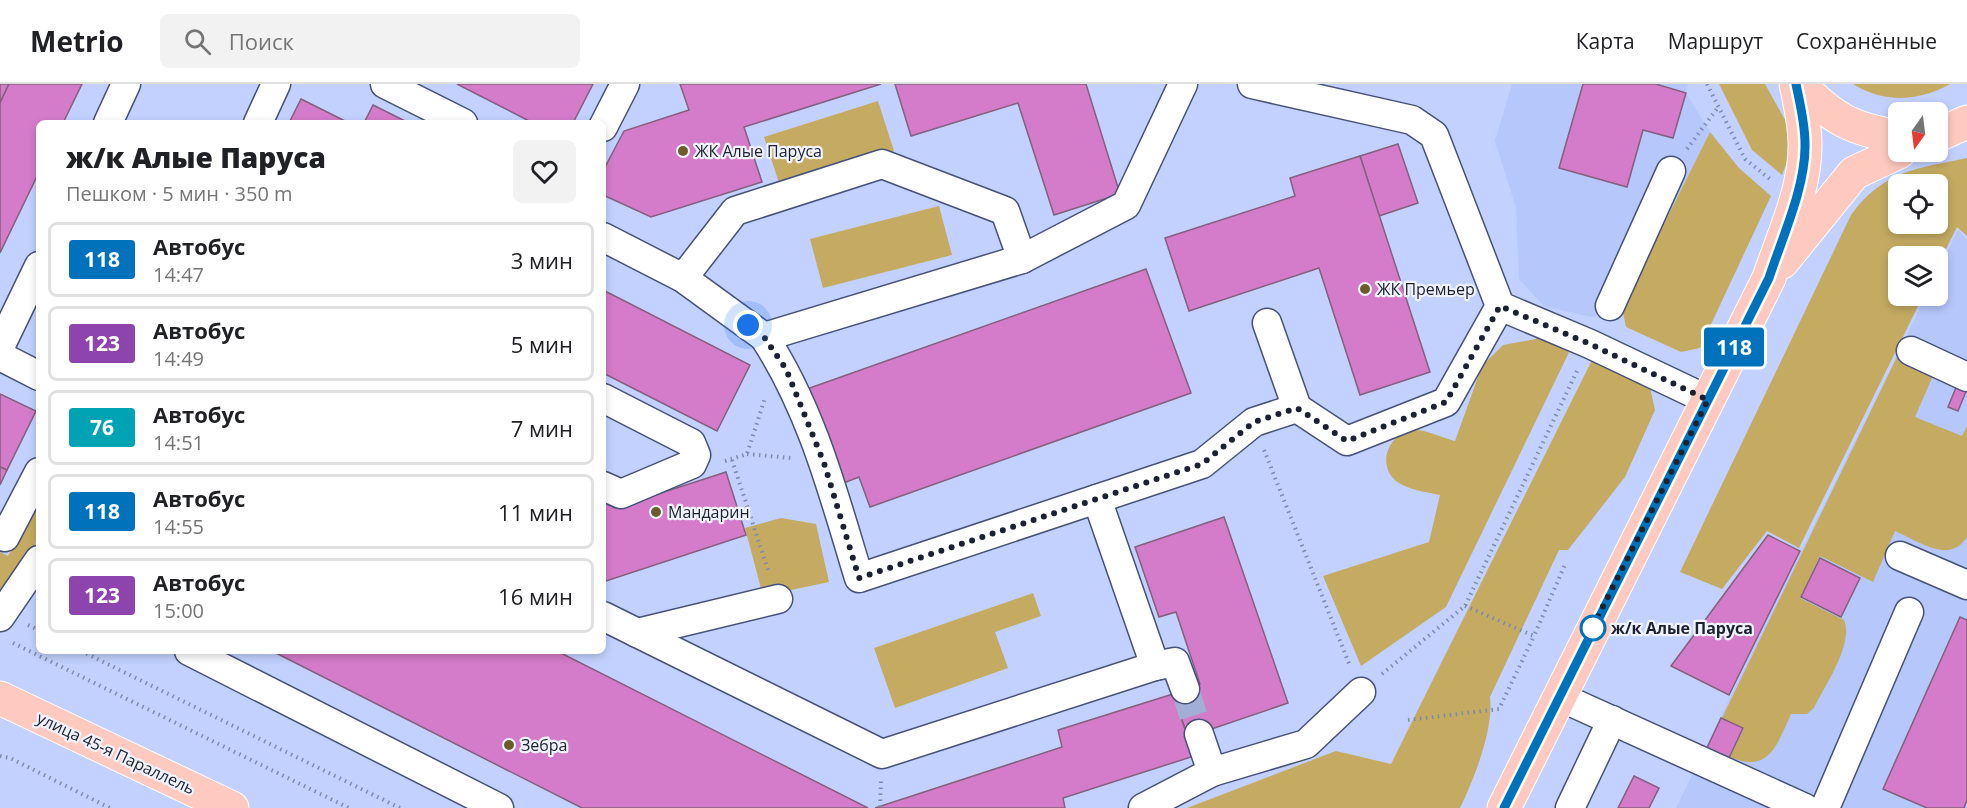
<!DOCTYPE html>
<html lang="ru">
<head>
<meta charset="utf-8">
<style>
  :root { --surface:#fff; --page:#f2f2f2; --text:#202124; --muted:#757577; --line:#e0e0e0 }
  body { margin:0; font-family:"Open Sans",sans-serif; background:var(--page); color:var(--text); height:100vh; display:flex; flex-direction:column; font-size:22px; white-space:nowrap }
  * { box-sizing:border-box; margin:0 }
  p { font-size:20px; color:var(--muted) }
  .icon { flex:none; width:33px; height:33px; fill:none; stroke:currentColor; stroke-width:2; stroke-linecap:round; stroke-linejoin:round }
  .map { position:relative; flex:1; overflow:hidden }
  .drawer { position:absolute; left:36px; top:36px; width:570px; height:534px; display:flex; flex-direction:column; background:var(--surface); border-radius:9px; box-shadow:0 3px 9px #0003 }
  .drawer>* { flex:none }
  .badge { padding:0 12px; border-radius:4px; font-size:21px; line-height:39px }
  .needle { width:39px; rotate:194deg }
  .fabs { position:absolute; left:1888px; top:18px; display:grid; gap:12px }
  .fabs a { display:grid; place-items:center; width:60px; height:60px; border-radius:9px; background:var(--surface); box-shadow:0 3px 9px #0003; font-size:30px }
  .you { position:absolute; width:30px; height:30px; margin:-15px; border:4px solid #fff; border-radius:50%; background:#1a73e8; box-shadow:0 0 0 9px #1a73e833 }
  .map>.badge { position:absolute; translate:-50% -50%; box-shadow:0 0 0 3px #fff }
  .round { display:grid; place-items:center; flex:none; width:63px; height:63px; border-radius:9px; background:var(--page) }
  .overview { display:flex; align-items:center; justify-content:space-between; height:102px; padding:0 30px }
  h1 { font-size:28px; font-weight:800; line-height:45px }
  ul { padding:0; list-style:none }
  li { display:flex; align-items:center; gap:18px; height:75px; margin:0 12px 9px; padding:0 18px; border:3px solid var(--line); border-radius:9px }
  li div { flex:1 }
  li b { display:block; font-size:22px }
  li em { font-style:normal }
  li .badge { min-width:66px; font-weight:700; text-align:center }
  header { display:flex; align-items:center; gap:36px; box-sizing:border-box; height:84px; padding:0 30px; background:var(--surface); border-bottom:2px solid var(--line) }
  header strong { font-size:28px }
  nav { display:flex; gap:33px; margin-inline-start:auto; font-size:21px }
  .search { width:420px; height:54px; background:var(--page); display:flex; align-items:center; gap:15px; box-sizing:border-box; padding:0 21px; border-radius:9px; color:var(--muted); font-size:22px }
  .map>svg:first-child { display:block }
  .built { fill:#b6c7fc }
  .green { fill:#c4ab61; fill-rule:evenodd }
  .building { fill:#d47cca; stroke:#845f7f; stroke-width:1.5 }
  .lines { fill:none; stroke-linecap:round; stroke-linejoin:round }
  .minor-tunnel { stroke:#a1aed6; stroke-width:28; stroke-dasharray:28 14; stroke-linecap:butt }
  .minor-casing { stroke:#465178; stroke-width:31 }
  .major-casing { stroke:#fff; stroke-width:35 }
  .path { stroke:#7f8aac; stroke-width:4; stroke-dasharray:1.5 4.5; stroke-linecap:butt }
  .minor { stroke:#fff; stroke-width:28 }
  .major { stroke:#fecac0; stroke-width:33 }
  .line-casing { stroke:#fff; stroke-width:14 }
  .line { stroke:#0072bc; stroke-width:9 }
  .walk { stroke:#1c2132; stroke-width:6; stroke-dasharray:0 10.8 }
  .poi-dot { fill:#6c5c29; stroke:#f0f3fc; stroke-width:2 }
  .stop-dot { fill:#fff; stroke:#0072bc; stroke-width:3 }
  .labels { text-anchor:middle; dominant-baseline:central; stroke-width:4.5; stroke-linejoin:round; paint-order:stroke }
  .poi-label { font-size:16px; fill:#1c2132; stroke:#f0f3fc; text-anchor:start }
  .stop-label { font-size:16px; font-weight:bold; fill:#1c2132; stroke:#f0f3fc; text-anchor:start }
  .street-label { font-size:16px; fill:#1c2132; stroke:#f0f3fc }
</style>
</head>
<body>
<header>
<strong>Metrio</strong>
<div class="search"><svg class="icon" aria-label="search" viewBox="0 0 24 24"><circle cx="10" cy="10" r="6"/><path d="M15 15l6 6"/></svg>Поиск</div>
<nav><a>Карта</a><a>Маршрут</a><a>Сохранённые</a></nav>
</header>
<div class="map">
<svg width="1967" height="724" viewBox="0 0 1967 724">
  <rect width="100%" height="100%" fill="#c2d1ff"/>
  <!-- built -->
  <g class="built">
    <path d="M1512,0H1688L1686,9L1710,48L1622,224L1591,233L1544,222L1519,195L1516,124L1495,57Z"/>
    <path d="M1958,146L1967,156V724H1676L1926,212H1938V186Z"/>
  </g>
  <!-- green -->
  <g class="green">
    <path d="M1719,0H1765L1789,43L1792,65L1782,91L1752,66Z"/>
    <path d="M1853,0H1950C1920,17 1884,20 1853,0Z"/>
    <path d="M878,17L894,67L780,102L764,53Z"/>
    <path d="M1710,48L1739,84L1771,112L1700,264L1681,268L1626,243L1622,224Z"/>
    <path d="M1967,74V152L1957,143L1938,181V172H1899V212H1923L1799,464L1767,447L1722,505L1680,488L1851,131C1884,86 1916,85 1967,74ZM1899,100H1938V140H1899Z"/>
    <path d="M939,122L952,171L823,204L810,155Z"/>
    <path d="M1537,248L1574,258L1446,523L1361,582L1323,492L1429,458L1440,411C1427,408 1407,406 1396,397C1376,381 1389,347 1415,346C1427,346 1443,354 1455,357L1482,282L1503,261L1536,255Z"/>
    <path d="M1595,270L1648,295L1655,326L1625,393L1568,466H1559L1490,613C1494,645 1474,695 1460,724H1187L1336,667L1391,680Z"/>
    <path d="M1898,271L1935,287L1915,333L1962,352L1967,342V453C1949,481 1919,457 1895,447L1873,498L1820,472L1800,514L1844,536C1854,560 1825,601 1814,624L1807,630H1791C1777,660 1770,690 1730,673L1744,644L1722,634Z"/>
    <path d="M39,413C39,465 36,472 0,509V468L8,472Z"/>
    <path d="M781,434L816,440L829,498L763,512L745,444Z"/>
    <path d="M1033,509L1041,532L995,548L1008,584L895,624L874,564Z"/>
  </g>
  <!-- building -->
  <g class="building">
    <path d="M0,0H9L0,19Z"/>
    <path d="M9,0H82L63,39H39V88L0,169V19Z"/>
    <path d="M457,0H593L573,39H533Z"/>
    <path d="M680,0H881L744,43L762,98L651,133L603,111V87L624,47L689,26Z"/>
    <path d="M895,0H1086L1120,110L1054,131L1018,19L911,52Z"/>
    <path d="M1583,0H1656L1686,9L1673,54L1643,46L1627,103L1559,84Z"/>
    <path d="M301,15L349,39H289Z"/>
    <path d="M373,21L409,39H364Z"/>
    <path d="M1398,60L1418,119L1379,132L1360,72Z"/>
    <path d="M1360,72L1430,288L1360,311L1319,184L1189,227L1165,154L1295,112L1290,94Z"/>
    <path d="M1146,185L1191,309L870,423L859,393L841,400L807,305Z"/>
    <path d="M603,206L750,281L717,347L603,289Z"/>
    <path d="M1957,301L1967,305L1958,327L1948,323Z"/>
    <path d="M0,310L36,327L7,386L0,383Z"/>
    <path d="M0,383L7,386L0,401Z"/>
    <path d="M726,388L746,451L603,498V418L615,424Z"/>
    <path d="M1224,433L1288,619L1188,653L1173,610L1200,600L1176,528L1159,533L1135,463Z"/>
    <path d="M1768,451L1800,467L1729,611L1671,582Z"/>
    <path d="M1820,474L1860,494L1841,533L1801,513Z"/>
    <path d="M1960,533L1967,536V716L1964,724H1927L1883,705Z"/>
    <path d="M272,567H557L868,724H582Z"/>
    <path d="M1173,610L1194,672L1063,714L1065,724H875L1062,663L1058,646Z"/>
    <path d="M1721,634L1743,644L1728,676L1706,666Z"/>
    <path d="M1634,692L1659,704L1649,724H1618Z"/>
  </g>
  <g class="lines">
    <!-- minor-tunnel -->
    <path class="minor-tunnel" d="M1185,605L1199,650"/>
    <!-- minor casing -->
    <g class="minor-casing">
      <g id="minor">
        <path d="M385,0L463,39"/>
        <path d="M1252,0L1412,36L1434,51L1500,222L1590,260L1708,316"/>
        <path d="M108,39L126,0"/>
        <path d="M258,39L276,0"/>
        <path d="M603,43L625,0"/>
        <path d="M603,153L683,194L764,253L1022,175L1126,121L1183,0"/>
        <path d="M683,194L735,127L882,80L1005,127L1022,175"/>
        <path d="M1610,222L1671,87"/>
        <path d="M1267,239L1297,324"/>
        <path d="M764,253C812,326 834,412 859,494L1202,380L1254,338L1297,324L1347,357L1446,318L1500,222"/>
        <path d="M0,263L39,182"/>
        <path d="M1911,267L1967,293"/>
        <path d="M0,272L39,292"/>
        <path d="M603,314L691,359L696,371L692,380L621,410L603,402"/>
        <path d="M0,450L5,453L39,388"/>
        <path d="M1900,472L1967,501"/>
        <path d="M603,532L882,670L1155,582L1097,415"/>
        <path d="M0,533L39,476"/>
        <path d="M637,549L778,515"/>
        <path d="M189,567L499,724"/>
        <path d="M1155,582L1175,578L1185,605"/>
        <path d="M1558,612L1805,724"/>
        <path d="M1212,688L1306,660L1361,608"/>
        <path d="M1143,724L1212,688L1199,650"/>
        <path d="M1570,724L1612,636"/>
        <path d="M1825,724L1909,528"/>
      </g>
    </g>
    <!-- major casing -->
    <g class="major-casing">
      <g id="major">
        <path d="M1799,0C1833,35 1851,45 1899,53"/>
        <path d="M1938,51L1967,38"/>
        <path d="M1782,178L1854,89L1899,68"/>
        <path d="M0,614L232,724"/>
        <path d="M1504,724L1769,194C1783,152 1806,104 1805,60C1805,39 1800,20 1796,0"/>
      </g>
    </g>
    <!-- path -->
    <g class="path">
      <path d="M1707,0L1745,75L1770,95"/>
      <path d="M1687,65L1719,22"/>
      <path d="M1264,366L1350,582"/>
      <path d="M747,370L791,374"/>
      <path d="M732,376L769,489"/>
      <path d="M725,377L747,370L765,314"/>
      <path d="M1465,522L1534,552L1566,478"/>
      <path d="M28,541L39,546"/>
      <path d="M13,559L349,724"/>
      <path d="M81,567L400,724"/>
      <path d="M1382,590L1465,522L1578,285"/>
      <path d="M1408,636L1499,625L1534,552"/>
      <path d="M0,672L10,674L110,724"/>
      <path d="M880,723L881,697"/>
    </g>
    <!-- minor -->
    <use href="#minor" class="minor"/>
    <!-- major -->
    <use href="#major" class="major"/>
  </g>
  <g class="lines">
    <!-- line casing -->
    <g class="line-casing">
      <path id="line" d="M1504,724L1769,194C1782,154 1806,102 1805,60C1805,39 1800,20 1796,0"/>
    </g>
    <!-- line -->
    <use href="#line" class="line"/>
    <!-- walk -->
    <path class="walk" d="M748,241L764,253L786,285L824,379L859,494L1202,380L1254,338L1297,324L1347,357L1446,318L1500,222L1590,260L1708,316L1590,548L1593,544"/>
  </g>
  <!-- markers -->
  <g class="poi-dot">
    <circle cx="683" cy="67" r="6"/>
    <circle cx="1365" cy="205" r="6"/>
    <circle cx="656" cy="428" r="6"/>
    <circle cx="509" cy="661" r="6"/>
  </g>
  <circle class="stop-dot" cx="1593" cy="544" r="12"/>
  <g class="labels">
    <!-- poi labels -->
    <g class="poi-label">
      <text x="695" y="67">ЖК Алые Паруса</text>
      <text x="1377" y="205">ЖК Премьер</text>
      <text x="668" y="428">Мандарин</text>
      <text x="521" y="661">Зебра</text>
    </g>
    <!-- stop labels -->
    <g class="stop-label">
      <text x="1611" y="544">ж/к Алые Паруса</text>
    </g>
    <!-- street labels -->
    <g class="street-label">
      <text transform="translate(116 669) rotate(25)">улица 45-я Параллель</text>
    </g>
  </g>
</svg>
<div class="fabs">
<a><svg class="needle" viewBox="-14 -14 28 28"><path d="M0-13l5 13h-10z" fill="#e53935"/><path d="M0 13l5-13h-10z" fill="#757577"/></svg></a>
<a><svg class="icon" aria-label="locate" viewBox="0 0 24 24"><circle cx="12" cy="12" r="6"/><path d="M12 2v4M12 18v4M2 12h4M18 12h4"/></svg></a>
<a><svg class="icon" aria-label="layers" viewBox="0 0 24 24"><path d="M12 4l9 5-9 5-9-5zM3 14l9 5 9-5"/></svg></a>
</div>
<div class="you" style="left:748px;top:241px"></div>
<b class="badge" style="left:1734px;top:263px;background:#0072bc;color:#fff">118</b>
<section class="drawer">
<div class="overview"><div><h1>ж/к Алые Паруса</h1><p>Пешком · 5 мин · 350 m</p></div><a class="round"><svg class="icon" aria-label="heart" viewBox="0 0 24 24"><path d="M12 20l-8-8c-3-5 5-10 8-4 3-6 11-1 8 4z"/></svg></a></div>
<ul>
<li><span class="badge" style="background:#0072bc;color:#fff">118</span><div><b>Автобус</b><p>14:47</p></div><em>3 мин</em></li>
<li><span class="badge" style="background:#8e44ad;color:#fff">123</span><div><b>Автобус</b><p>14:49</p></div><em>5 мин</em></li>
<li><span class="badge" style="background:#00a3b4;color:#fff">76</span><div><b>Автобус</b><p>14:51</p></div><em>7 мин</em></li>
<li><span class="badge" style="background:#0072bc;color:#fff">118</span><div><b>Автобус</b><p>14:55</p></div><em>11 мин</em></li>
<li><span class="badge" style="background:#8e44ad;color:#fff">123</span><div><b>Автобус</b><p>15:00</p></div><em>16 мин</em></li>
</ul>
</section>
</div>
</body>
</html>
